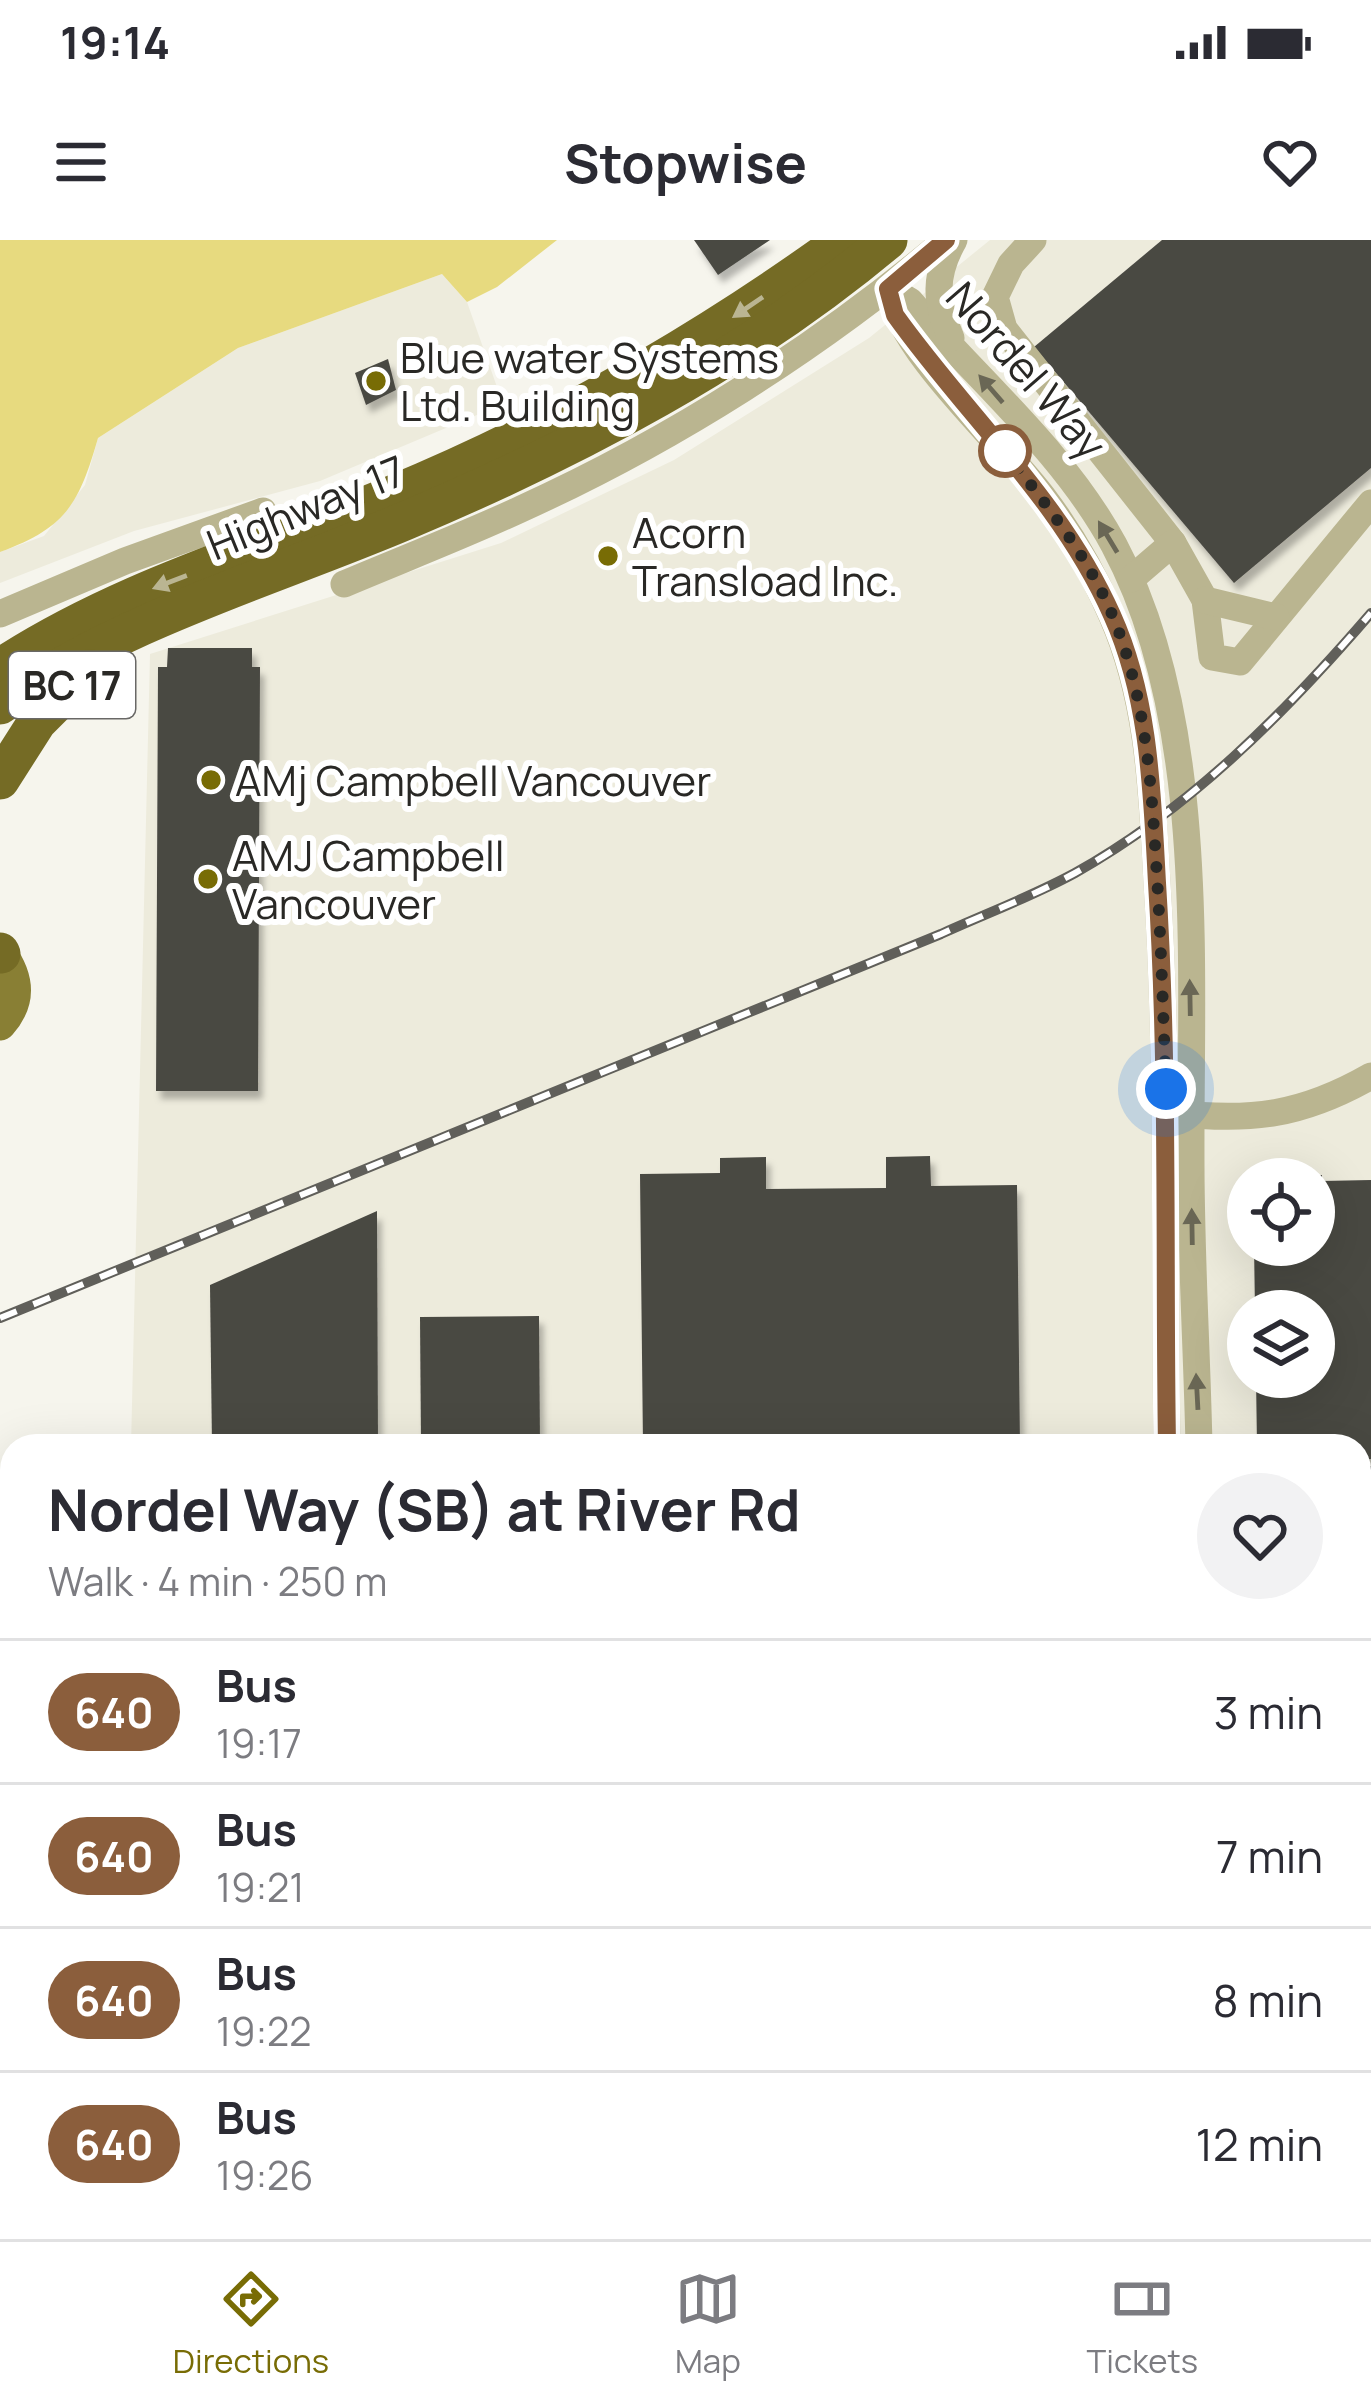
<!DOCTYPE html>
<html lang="en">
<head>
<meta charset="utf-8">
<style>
  :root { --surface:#fff; --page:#f2f2f3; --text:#2b2b33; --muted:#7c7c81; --line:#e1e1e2; --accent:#786c05 }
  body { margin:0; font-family:Manrope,sans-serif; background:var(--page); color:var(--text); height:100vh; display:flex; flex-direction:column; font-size:45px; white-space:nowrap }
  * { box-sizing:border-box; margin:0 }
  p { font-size:39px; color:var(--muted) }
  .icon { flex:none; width:66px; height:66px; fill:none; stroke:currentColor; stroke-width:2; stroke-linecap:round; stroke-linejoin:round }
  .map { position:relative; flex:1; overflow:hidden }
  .sheet { position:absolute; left:0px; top:1194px; width:1371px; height:807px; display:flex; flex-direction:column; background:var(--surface); border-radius:36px 36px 0 0; box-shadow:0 12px 48px #0002 }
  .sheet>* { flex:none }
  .badge { padding:0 24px; border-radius:39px; font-size:42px; line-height:78px }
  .tools { position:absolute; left:1227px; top:918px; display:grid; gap:24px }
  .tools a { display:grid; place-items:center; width:108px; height:108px; border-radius:50%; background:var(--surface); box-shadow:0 12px 48px #0002; font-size:60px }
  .you { position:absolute; width:60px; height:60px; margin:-30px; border:9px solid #fff; border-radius:50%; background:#1a73e8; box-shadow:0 0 0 18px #1a73e833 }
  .map>.badge { position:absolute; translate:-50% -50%; box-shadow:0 0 0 6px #fff }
  .round { display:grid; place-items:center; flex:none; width:126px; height:126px; border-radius:63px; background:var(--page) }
  .headline { display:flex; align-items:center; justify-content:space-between; height:204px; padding:0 48px }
  h1 { font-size:57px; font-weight:700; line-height:90px }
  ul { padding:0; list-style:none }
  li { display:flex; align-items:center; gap:36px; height:144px; padding:0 48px; border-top:3px solid var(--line) }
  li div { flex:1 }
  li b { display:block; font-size:45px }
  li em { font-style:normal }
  li .badge { min-width:132px; font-weight:700; text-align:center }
  .status { display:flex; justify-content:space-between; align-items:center; height:84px; padding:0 60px; background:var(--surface); direction:ltr }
  .status svg { height:33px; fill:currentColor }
  header { display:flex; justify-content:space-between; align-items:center; height:156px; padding:0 48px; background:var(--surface); font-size:54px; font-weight:700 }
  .dock { display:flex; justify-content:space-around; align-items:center; height:168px; border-top:3px solid var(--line); background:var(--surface); font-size:33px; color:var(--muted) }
  .dock a { display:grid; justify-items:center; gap:6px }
  .dock .on { color:var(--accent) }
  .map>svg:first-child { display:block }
  .built { fill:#edebdc; fill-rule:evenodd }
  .water { fill:#e7da7f }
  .building { fill:#4a4943; filter:url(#shadow) }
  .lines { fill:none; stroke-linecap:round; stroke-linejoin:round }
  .minor { stroke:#bab590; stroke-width:27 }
  .major { stroke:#897f34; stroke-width:33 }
  .highway { stroke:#756b25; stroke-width:39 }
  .rail-casing { stroke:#605f5a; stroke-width:10 }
  .rail { stroke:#fff; stroke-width:6; stroke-dasharray:18; stroke-linecap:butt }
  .oneway { fill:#bab592 }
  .oneway2 { fill:#6a6755 }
  .line-casing { stroke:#fff; stroke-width:27 }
  .line { stroke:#8b5e3c; stroke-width:18 }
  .walk { stroke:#292825; stroke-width:12; stroke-dasharray:0 21.6 }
  .poi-dot { fill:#786c05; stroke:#fff; stroke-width:4.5 }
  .stop-dot { fill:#fff; stroke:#8b5e3c; stroke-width:6 }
  .labels { text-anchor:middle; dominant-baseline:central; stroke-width:12; stroke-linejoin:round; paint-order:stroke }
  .shield { fill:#fff; stroke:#696866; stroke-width:3 }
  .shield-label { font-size:39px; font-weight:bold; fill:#292825 }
  .poi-label { font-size:42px; fill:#292825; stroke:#fff; text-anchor:start }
  .street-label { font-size:42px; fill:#292825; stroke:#fff }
</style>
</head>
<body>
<div class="status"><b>19:14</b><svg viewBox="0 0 49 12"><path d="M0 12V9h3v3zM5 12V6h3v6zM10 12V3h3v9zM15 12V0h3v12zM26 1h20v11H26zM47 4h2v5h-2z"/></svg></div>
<header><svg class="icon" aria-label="menu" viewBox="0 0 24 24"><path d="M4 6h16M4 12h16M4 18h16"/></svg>Stopwise<svg class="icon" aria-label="heart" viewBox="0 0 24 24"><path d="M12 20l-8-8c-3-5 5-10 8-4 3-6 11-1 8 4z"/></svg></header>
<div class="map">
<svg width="1371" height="1999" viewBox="0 0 1371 1999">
  <defs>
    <filter id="shadow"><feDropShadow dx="4.5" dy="8" stdDeviation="3" flood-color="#0004"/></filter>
  </defs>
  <rect width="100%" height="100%" fill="#f6f5ed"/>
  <!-- built -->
  <g class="built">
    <path d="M990,0H1371V1999H1251L1249,1989H1359V1206H131L150,414L501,303L674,220L869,98ZM1248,939H1314V1005H1248ZM1248,1071H1314V1137H1248Z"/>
    <path d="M442,34L467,62L503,164L320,241L134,291L0,343V312L44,296L85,245L98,198L238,108Z"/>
  </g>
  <!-- water -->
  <path class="water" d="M0,0H557L497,47L467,62L442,34L238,108L98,198C79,264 66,288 0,312Z"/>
  <!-- building -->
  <g class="building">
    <path d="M694,0H770L718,35Z"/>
    <path d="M1162,0H1371V228L1234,343L1034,107Z"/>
    <path d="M388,119L396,150L366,165L355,133Z"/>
    <path d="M168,408H252V427H260L258,851H156L158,427H167Z"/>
    <path d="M930,916L931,946L1017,945L1020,1206H643L640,934L720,933V918L766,917V949L886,948V917Z"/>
    <path d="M1322,935V941L1371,940V1219H1359V1206H1257L1256,1137H1314V1071H1255L1254,1005H1314V936Z"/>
    <path d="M377,971L378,1206H212L210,1045Z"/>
    <path d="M539,1076L540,1206H421L420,1077Z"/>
    <rect x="1359" y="1226" width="12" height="271"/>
  </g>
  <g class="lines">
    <!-- minor -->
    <g class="minor">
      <path d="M1033,0L1011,24L995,57L1004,89L1173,303"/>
      <path d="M888,48L910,61C978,140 1064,212 1114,305C1208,480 1190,729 1191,923C1191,1018 1197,1112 1199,1206"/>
      <path d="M888,48C905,119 999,198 1044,258C1071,294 1094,335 1112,376C1149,460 1152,553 1157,643C1169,830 1164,1018 1167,1206"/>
      <path d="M951,98C935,62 934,35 954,0"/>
      <path d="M1131,339L1173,303L1205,360L1212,417L1240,422L1371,263"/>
      <path d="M344,344C403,319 463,296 521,269C673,200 819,107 946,0"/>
      <path d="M1205,360L1276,377"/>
      <path d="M0,374L125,321L263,271"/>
      <path d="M1174,873C1251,882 1303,875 1371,836"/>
      <path d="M1359,1586H1371"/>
      <path d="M1359,1835L1368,1825"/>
      <path d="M1203,1999L1205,1989"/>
    </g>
    <!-- major -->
    <path class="major" d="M0,713C18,738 21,760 0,784"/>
    <!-- highway -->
    <g class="highway">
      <path d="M0,428C120,349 260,310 392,255C554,188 702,103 844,0"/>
      <path d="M0,465C123,379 270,338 407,280C578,208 746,119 888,0"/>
      <path d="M0,540L37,482L90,429"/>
      <path d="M0,712L1,714"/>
      <path d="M0,1912L12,1918"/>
      <path d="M0,1950L12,1956"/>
      <path d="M85,1989L107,1999"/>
      <path d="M184,1989L210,1999"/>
      <path d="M931,1989L960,1999"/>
      <path d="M1011,1989L1035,1999"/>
      <path d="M504,1999L518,1989"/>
      <path d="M556,1999L564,1989"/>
      <path d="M1152,1999L1160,1989"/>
    </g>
    <!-- rail casing -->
    <g class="rail-casing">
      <path id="rail" d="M0,1078L941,694C985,674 1033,656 1075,633C1191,568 1285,473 1371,373"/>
    </g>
    <!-- rail -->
    <use href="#rail" class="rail"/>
  </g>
  <!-- one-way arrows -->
  <defs><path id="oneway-solid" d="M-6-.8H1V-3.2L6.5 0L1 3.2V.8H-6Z" transform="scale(3)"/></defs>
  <g class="oneway">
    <use href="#oneway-solid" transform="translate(748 67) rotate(146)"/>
    <use href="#oneway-solid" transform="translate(170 342) rotate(159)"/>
  </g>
  <g class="oneway2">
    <use href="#oneway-solid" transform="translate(991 149) rotate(-131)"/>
    <use href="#oneway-solid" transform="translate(1108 297) rotate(-121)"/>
    <use href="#oneway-solid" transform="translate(1190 758) rotate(-91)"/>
    <use href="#oneway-solid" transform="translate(1192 987) rotate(-91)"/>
    <use href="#oneway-solid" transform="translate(1197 1152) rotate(-93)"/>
  </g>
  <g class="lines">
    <!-- line casing -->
    <g class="line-casing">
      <path id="line" d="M946,0L888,49L895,75C967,176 1061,260 1112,375C1150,459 1152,553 1157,643C1169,830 1164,1018 1167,1206"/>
    </g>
    <!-- line -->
    <use href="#line" class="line"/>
    <!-- walk -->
    <path class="walk" d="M1005,211C1046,265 1088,315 1114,379C1145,456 1151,538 1156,621C1161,697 1163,773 1166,849"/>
  </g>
  <!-- markers -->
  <g class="poi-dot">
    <circle cx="376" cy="141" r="12"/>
    <circle cx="608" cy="316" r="12"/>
    <circle cx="211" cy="540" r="12"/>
    <circle cx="208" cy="639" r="12"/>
  </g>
  <circle class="stop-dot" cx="1005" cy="211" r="24"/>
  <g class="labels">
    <!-- shield labels -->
    <rect class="shield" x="9" y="412" width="126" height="66" rx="9"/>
    <g class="shield-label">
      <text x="72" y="445">BC 17</text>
    </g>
    <!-- poi labels -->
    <g class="poi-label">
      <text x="400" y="117">Blue water Systems<tspan x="400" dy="48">Ltd. Building</tspan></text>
      <text x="632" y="292">Acorn<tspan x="632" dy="48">Transload Inc.</tspan></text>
      <text x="235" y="540">AMj Campbell Vancouver</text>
      <text x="232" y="615">AMJ Campbell<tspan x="232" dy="48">Vancouver</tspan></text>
    </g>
    <!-- street labels -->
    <g class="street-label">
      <text transform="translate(1027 130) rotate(49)">Nordel Way</text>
      <text transform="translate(306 267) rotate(-22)">Highway 17</text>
    </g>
  </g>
</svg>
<div class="tools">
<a><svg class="icon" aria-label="locate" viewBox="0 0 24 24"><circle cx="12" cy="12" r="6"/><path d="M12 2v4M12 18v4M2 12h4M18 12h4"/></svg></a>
<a><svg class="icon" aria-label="layers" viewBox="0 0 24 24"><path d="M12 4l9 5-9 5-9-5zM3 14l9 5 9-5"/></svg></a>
</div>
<div class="you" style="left:1166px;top:849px"></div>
<section class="sheet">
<div class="headline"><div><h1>Nordel Way (SB) at River Rd</h1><p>Walk · 4 min · 250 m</p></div><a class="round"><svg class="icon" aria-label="heart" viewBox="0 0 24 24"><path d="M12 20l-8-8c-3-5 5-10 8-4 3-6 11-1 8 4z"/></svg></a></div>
<ul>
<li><span class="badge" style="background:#8b5e3c;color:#fff">640</span><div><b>Bus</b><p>19:17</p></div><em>3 min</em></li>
<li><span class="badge" style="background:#8b5e3c;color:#fff">640</span><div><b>Bus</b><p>19:21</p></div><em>7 min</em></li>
<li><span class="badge" style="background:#8b5e3c;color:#fff">640</span><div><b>Bus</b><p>19:22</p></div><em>8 min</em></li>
<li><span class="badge" style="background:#8b5e3c;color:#fff">640</span><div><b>Bus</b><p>19:26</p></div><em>12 min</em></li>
</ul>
</section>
</div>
<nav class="dock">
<a class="on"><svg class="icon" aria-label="directions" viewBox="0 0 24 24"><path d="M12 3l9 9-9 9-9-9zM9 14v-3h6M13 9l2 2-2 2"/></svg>Directions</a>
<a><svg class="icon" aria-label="map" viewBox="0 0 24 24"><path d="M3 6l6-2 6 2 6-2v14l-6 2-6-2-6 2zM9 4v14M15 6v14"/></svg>Map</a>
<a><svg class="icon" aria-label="tickets" viewBox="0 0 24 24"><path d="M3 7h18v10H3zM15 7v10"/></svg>Tickets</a>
</nav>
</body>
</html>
